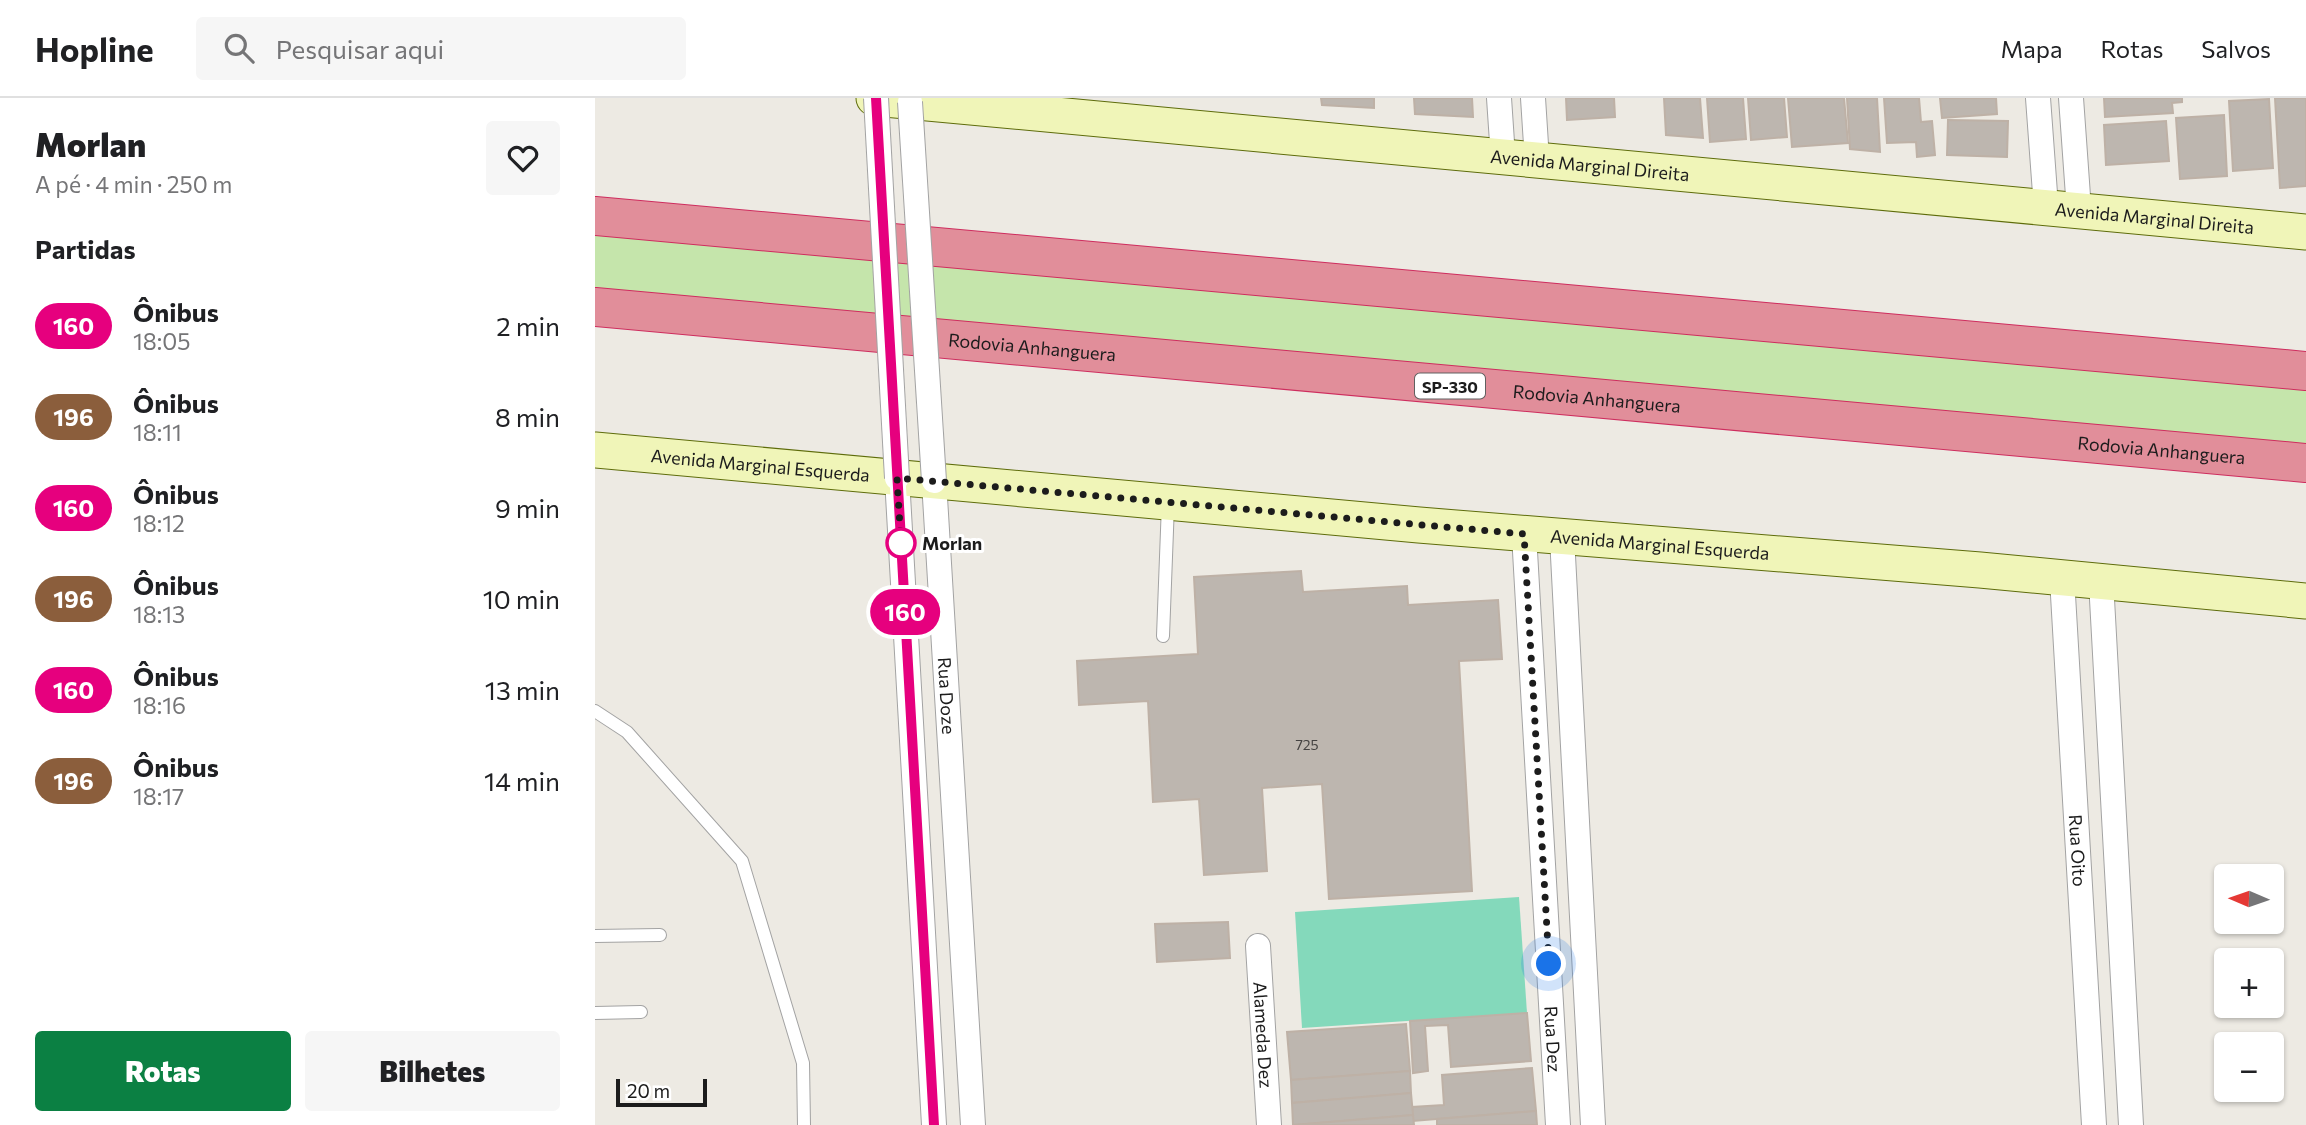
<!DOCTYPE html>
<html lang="pt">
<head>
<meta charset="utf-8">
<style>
  :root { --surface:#fff; --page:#f6f6f6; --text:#202124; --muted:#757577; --line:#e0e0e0; --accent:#0b8043 }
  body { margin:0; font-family:Commissioner,sans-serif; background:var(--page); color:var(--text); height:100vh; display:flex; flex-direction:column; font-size:26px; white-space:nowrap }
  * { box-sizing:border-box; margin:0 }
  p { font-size:23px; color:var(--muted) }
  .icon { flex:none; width:38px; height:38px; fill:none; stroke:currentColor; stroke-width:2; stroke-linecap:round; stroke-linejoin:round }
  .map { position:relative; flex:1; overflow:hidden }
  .sheet { display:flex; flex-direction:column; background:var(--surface); width:595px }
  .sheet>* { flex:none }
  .badge { padding:0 14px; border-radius:23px; font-size:24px; line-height:46px }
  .needle { width:46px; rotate:272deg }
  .tools { position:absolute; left:1619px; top:766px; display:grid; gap:14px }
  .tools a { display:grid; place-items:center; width:70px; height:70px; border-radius:7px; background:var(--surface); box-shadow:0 2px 5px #0004; font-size:35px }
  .scale { position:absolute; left:21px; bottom:18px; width:91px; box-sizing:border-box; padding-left:7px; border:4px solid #1c1c1c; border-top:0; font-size:19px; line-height:24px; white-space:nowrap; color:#1c1c1c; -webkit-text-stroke:5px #fff; paint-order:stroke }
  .you { position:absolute; width:35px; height:35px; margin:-18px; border:5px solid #fff; border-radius:50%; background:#1a73e8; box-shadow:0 0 0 10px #1a73e833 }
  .map>.badge { position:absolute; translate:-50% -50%; box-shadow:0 0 0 4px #fff }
  h2 { padding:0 35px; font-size:26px; line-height:63px }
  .round { display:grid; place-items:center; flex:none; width:74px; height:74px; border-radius:7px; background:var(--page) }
  .overview { display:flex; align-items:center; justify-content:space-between; height:119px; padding:0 35px }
  h1 { font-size:33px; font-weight:800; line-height:52px }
  .primary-button { display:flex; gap:14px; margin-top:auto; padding:14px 35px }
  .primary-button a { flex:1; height:80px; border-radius:7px; background:var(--accent); color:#fff; font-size:28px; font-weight:800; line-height:80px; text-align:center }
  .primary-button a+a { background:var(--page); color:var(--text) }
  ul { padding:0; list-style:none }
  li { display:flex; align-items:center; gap:21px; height:91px; padding:0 35px }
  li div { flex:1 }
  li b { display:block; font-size:26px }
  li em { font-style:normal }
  li .badge { min-width:77px; font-weight:700; text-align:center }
  header { display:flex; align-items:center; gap:42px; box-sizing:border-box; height:98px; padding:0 35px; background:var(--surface); border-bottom:2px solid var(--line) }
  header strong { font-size:33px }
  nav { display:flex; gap:38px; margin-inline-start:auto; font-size:24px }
  .search { width:490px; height:63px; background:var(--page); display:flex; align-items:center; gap:18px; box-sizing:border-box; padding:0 24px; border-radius:7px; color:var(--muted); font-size:26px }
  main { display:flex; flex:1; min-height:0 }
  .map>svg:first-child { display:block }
  .grass { fill:#c5e5ab }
  .pitch { fill:#84d9bb }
  .building { fill:#bdb6af; stroke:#beb1a6; stroke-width:2 }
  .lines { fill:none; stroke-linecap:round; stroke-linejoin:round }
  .lane-casing { stroke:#a3a3a3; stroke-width:14 }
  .street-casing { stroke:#a3a3a3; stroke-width:26 }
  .secondary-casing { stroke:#5e6c0b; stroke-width:37 }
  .highway-casing { stroke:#ce2d5e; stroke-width:40 }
  .lane { stroke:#fff; stroke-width:12 }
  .street { stroke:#fff; stroke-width:24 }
  .secondary { stroke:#f0f5b8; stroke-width:35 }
  .highway { stroke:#e18e9a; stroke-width:38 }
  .street-bridge-casing { stroke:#a3a3a3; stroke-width:26; stroke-linecap:butt }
  .street-bridge { stroke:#fff; stroke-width:24 }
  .line-casing { stroke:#fff; stroke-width:16 }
  .line { stroke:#e6007e; stroke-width:10 }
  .walk { stroke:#1c1c1c; stroke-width:7; stroke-dasharray:0 12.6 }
  .stop-dot { fill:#fff; stroke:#e6007e; stroke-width:3.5 }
  .labels { text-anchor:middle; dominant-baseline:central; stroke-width:6; stroke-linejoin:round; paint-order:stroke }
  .number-label { font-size:14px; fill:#444241 }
  .shield { fill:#fff; stroke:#606060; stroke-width:2 }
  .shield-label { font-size:16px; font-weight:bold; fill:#1c1c1c }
  .street-label { font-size:18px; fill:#1c1c1c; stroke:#fff }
  .stop-label { font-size:18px; font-weight:bold; fill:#1c1c1c; stroke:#fff; text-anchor:start }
</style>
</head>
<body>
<header>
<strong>Hopline</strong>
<div class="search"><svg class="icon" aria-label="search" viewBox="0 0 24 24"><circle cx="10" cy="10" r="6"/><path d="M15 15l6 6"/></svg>Pesquisar aqui</div>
<nav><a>Mapa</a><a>Rotas</a><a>Salvos</a></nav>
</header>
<main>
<section class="sheet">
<div class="overview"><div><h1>Morlan</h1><p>A pé · 4 min · 250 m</p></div><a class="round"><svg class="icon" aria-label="heart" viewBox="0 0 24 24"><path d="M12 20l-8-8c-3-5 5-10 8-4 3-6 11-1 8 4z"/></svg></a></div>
<h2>Partidas</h2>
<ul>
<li><span class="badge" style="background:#e6007e;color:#fff">160</span><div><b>Ônibus</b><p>18:05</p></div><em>2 min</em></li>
<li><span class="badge" style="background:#8b5e3c;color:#fff">196</span><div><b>Ônibus</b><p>18:11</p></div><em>8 min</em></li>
<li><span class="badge" style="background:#e6007e;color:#fff">160</span><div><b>Ônibus</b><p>18:12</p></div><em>9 min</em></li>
<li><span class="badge" style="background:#8b5e3c;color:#fff">196</span><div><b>Ônibus</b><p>18:13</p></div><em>10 min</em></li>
<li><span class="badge" style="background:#e6007e;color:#fff">160</span><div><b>Ônibus</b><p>18:16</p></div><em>13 min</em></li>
<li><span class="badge" style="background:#8b5e3c;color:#fff">196</span><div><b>Ônibus</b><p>18:17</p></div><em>14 min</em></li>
</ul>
<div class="primary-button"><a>Rotas</a><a>Bilhetes</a></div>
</section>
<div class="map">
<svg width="1711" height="1027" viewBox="0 0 1711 1027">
  <rect width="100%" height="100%" fill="#edeae3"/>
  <!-- grass -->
  <path class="grass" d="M0,136L1711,292V347L0,191Z"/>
  <!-- pitch -->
  <path class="pitch" d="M924,799L932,915L707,930L700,814Z"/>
  <!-- building -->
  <g class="building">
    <path d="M726,0H779V10L727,7Z"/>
    <path d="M819,0H877L878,19L820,16Z"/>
    <path d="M971,0H1019L1020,19L972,22Z"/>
    <path d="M1069,0H1105L1108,40L1071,37Z"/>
    <path d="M1112,0H1148L1151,41L1115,44Z"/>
    <path d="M1153,0H1189L1192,39L1156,42Z"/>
    <path d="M1193,0H1249L1253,45L1197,49Z"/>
    <path d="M1252,0H1282L1285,54L1255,51Z"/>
    <path d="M1289,0H1324L1326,24L1337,23L1340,57L1322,59L1321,44L1292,45Z"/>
    <path d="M1345,0H1401L1402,16L1347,20Z"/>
    <path d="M1509,0H1587V4L1577,5L1578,15L1510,19Z"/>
    <path d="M1680,0H1711V88L1685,90Z"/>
    <path d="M1674,1L1678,70L1638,73L1634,3Z"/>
    <path d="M1629,17L1632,78L1585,81L1581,20Z"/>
    <path d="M1353,22L1413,23L1412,59L1352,57Z"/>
    <path d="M1571,23L1574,63L1511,67L1509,27Z"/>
    <path d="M706,473L708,494L812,488L813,507L903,502L907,561L864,563L877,793L734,801L727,686L667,690L672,773L609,777L604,701L558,704L553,603L484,607L482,563L603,556L599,479Z"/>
    <path d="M633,824L635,860L562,864L560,826Z"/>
    <path d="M932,915L936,963L856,969L853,927L830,928L833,973L818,975L815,923Z"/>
    <path d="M811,926L815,973L696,982L692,934Z"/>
    <path d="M937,970L941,1013L818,1023L817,1009L849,1007L847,977Z"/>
    <path d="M815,973L816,995L697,1005L696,982Z"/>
    <path d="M816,995L818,1017L698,1027L697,1005Z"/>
    <path d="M941,1013L942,1027H842V1021Z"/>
    <path d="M818,1017L819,1027H700Z"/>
  </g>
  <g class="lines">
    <!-- lane casing -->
    <g class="lane-casing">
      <g id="lane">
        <path d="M568,538L573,406"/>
        <path d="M0,613L32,634L147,763L208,965L209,1027"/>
        <path d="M0,838L65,837"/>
        <path d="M0,915L46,914"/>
      </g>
    </g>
    <!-- street casing -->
    <g class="street-casing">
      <g id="street">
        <path d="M904,0L908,59"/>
        <path d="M938,0L942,62"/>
        <path d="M1443,0L1451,109"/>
        <path d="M1476,0L1484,112"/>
        <path d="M302,380L339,1027"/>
        <path id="s1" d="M339,383L378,1027"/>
        <path id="s2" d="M929,436L963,1027"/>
        <path d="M967,439L998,1027"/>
        <path id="s3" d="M1467,480L1499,1027"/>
        <path d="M1506,483L1536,1027"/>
        <path id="s4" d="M663,848L674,1027"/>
      </g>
    </g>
    <!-- secondary casing -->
    <g class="secondary-casing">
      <g id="secondary">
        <path id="s5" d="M279,0L1711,134"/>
        <path id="s6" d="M0,352L824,427L1385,472L1711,503"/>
      </g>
    </g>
    <!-- highway casing -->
    <g class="highway-casing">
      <g id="highway">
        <path d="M0,118L1711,273"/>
        <path id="s7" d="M0,209L1711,365"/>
      </g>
    </g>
    <!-- lane -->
    <use href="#lane" class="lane"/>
    <!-- street -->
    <use href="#street" class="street"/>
    <!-- secondary -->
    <use href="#secondary" class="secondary"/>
    <!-- highway -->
    <use href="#highway" class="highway"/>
    <!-- street-bridge casing -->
    <g class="street-bridge-casing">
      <g id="street-bridge">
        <path d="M281,0L302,380"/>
        <path d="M315,4L339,383"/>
      </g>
    </g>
    <!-- street-bridge -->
    <use href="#street-bridge" class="street-bridge"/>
  </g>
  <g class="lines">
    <!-- line casing -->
    <g class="line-casing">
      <path id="line" d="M281,0L339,1027"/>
    </g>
    <!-- line -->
    <use href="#line" class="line"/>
    <!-- walk -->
    <path class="walk" d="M306,445L302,380L929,436L954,866"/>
  </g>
  <!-- markers -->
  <circle class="stop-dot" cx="306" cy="445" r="14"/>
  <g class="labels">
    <!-- number labels -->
    <g class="number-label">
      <text x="712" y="646">725</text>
    </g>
    <!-- shield labels -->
    <rect class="shield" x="820" y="275.5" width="70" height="25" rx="5"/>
    <g class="shield-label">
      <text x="855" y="288">SP-330</text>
    </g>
    <!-- street labels -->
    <g class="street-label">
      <text stroke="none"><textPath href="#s5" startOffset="719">Avenida Marginal Direita</textPath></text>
      <text stroke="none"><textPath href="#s5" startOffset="1286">Avenida Marginal Direita</textPath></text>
      <text stroke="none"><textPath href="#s7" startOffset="439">Rodovia Anhanguera</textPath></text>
      <text stroke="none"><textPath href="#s7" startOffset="1006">Rodovia Anhanguera</textPath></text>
      <text stroke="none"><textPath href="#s7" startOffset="1573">Rodovia Anhanguera</textPath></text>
      <text stroke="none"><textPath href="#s6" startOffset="166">Avenida Marginal Esquerda</textPath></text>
      <text stroke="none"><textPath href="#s6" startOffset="1069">Avenida Marginal Esquerda</textPath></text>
      <text stroke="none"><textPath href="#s1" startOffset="215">Rua Doze</textPath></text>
      <text stroke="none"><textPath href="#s3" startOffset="273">Rua Oito</textPath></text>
      <text stroke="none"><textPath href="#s4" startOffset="89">Alameda Dez</textPath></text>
      <text stroke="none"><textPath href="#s2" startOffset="506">Rua Dez</textPath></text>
    </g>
    <!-- stop labels -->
    <g class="stop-label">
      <text x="327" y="445">Morlan</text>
    </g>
  </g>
</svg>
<div class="tools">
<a><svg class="needle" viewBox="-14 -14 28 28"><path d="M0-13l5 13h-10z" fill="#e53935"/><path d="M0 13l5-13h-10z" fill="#757577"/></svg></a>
<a>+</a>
<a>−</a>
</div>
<div class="scale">20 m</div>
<div class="you" style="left:954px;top:866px"></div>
<b class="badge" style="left:310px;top:514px;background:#e6007e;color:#fff">160</b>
</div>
</main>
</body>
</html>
